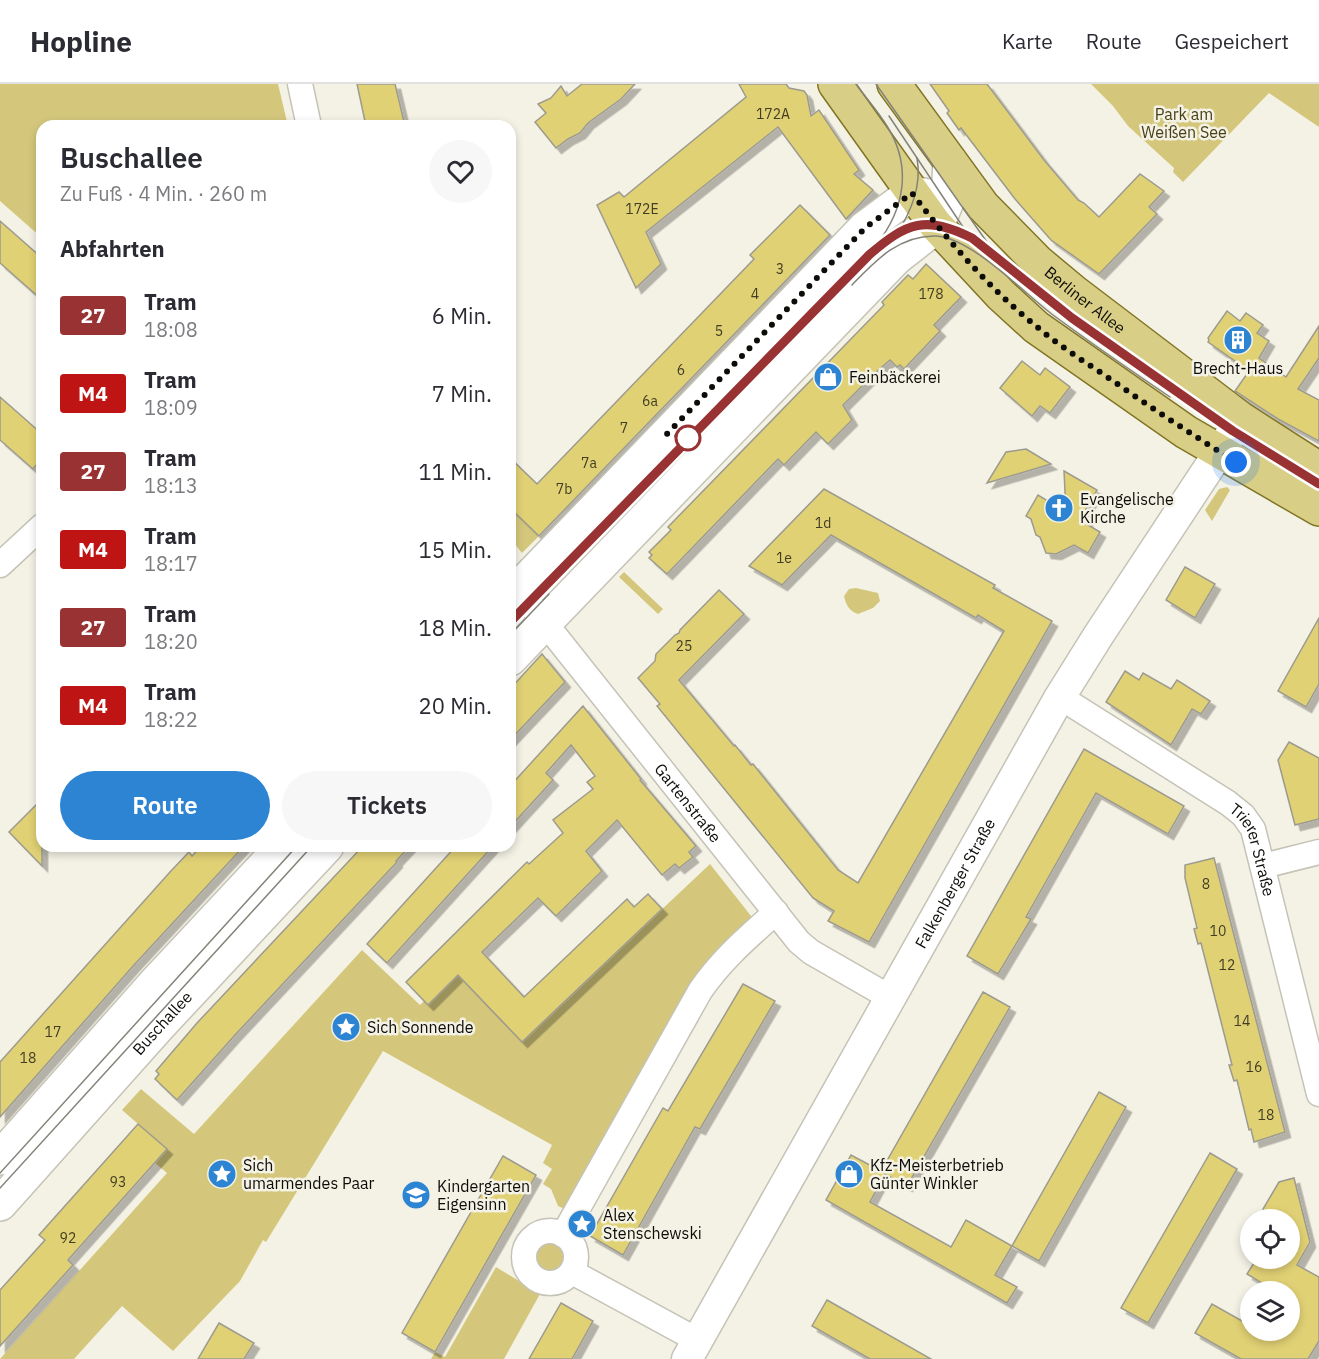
<!DOCTYPE html>
<html lang="de">
<head>
<meta charset="utf-8">
<style>
  :root { --surface:#fff; --page:#f7f7f7; --text:#2b2b33; --muted:#7c7c81; --line:#e1e1e2; --accent:#2d84d2 }
  body { margin:0; font-family:"IBM Plex Sans",sans-serif; background:var(--page); color:var(--text); height:100vh; display:flex; flex-direction:column; font-size:22px; white-space:nowrap }
  * { box-sizing:border-box; margin:0 }
  p { font-size:20px; color:var(--muted) }
  .icon { flex:none; width:33px; height:33px; fill:none; stroke:currentColor; stroke-width:2; stroke-linecap:round; stroke-linejoin:round }
  .map { position:relative; flex:1; overflow:hidden }
  .details { position:absolute; left:36px; top:36px; width:480px; height:732px; display:flex; flex-direction:column; background:var(--surface); border-radius:18px; box-shadow:0 3px 9px #0003 }
  .details>* { flex:none }
  .badge { padding:0 12px; border-radius:4px; font-size:21px; line-height:39px }
  .buttons { position:absolute; left:1240px; top:1125px; display:grid; gap:12px }
  .buttons a { display:grid; place-items:center; width:60px; height:60px; border-radius:50%; background:var(--surface); box-shadow:0 3px 9px #0003; font-size:30px }
  .you { position:absolute; width:30px; height:30px; margin:-15px; border:4px solid #fff; border-radius:50%; background:#1a73e8; box-shadow:0 0 0 9px #1a73e833 }
  .map>.badge { position:absolute; translate:-50% -50%; box-shadow:0 0 0 3px #fff }
  h2 { padding:0 24px; font-size:22px; line-height:54px }
  .round { display:grid; place-items:center; flex:none; width:63px; height:63px; border-radius:32px; background:var(--page) }
  .head { display:flex; align-items:center; justify-content:space-between; height:102px; padding:0 24px }
  h1 { font-size:28px; font-weight:600; line-height:45px }
  .cta { display:flex; gap:12px; margin-top:auto; padding:12px 24px }
  .cta a { flex:1; height:69px; border-radius:36px; background:var(--accent); color:#fff; font-size:24px; font-weight:600; line-height:69px; text-align:center }
  .cta a+a { background:var(--page); color:var(--text) }
  ul { padding:0; list-style:none }
  li { display:flex; align-items:center; gap:18px; height:78px; padding:0 24px }
  li div { flex:1 }
  li b { display:block; font-size:22px }
  li em { font-style:normal }
  li .badge { min-width:66px; font-weight:700; text-align:center }
  header { display:flex; align-items:center; gap:36px; box-sizing:border-box; height:84px; padding:0 30px; background:var(--surface); border-bottom:2px solid var(--line) }
  header strong { font-size:28px }
  nav { display:flex; gap:33px; margin-inline-start:auto; font-size:21px }
  .map>svg:first-child { display:block }
  .green { fill:#d4c77c }
  .building { fill:#e1d174; stroke:#9d9b8f; stroke-width:1.5; filter:url(#shadow) }
  .lines { fill:none; stroke-linecap:round; stroke-linejoin:round }
  .minor-casing { stroke:#c4c3b6; stroke-width:27 }
  .tertiary-casing { stroke:#c4c3b6; stroke-width:33 }
  .secondary-casing { stroke:#c4c3b6; stroke-width:36 }
  .primary-casing { stroke:#817525; stroke-width:36 }
  .minor { stroke:#fff; stroke-width:24 }
  .tertiary { stroke:#fff; stroke-width:30 }
  .secondary { stroke:#fff; stroke-width:33 }
  .primary { stroke:#d9ce86; stroke-width:33 }
  .tram { stroke:#84837a; stroke-width:1.5 }
  .line-casing { stroke:#fff; stroke-width:14 }
  .line { stroke:#933; stroke-width:9 }
  .walk { stroke:#0d0c08; stroke-width:6; stroke-dasharray:0 10.8 }
  .stop-dot { fill:#fff; stroke:#933; stroke-width:3 }
  .labels { text-anchor:middle; dominant-baseline:central; stroke-width:5; stroke-linejoin:round; paint-order:stroke }
  .number-label { font-size:14px; fill:#423d23 }
  .park-label { font-size:16px; fill:#474019; stroke:#f4f2e5 }
  .street-label { font-size:16px; fill:#0d0c08; stroke:#f4f2e5 }
  .poi-label { font-size:16px; fill:#0d0c08; stroke:#f4f2e5; text-anchor:start }
</style>
</head>
<body>
<header>
<strong>Hopline</strong>
<nav><a>Karte</a><a>Route</a><a>Gespeichert</a></nav>
</header>
<div class="map">
<svg width="1319" height="1275" viewBox="0 0 1319 1275">
  <defs>
    <filter id="shadow"><feDropShadow dx="5.5" dy="5.5" stdDeviation="0" flood-color="#0004"/></filter>
  </defs>
  <rect width="100%" height="100%" fill="#f4f2e5"/>
  <!-- green -->
  <g class="green">
    <path d="M0,0H278L288,42H42V154L0,117Z"/>
    <path d="M1091,0H1319V43L1269,9L1183,98L1173,88L1174,84L1128,42L1113,22Z"/>
    <path d="M841,192L847,197L852,193L859,200L727,331L715,319Z"/>
    <path d="M1227,403L1230,406L1212,437L1205,426L1219,405Z"/>
    <path d="M510,424L539,452L522,469L510,454Z"/>
    <path d="M624,488L663,525L658,530L619,493Z"/>
    <path d="M856,504L878,509L880,517L873,524L858,530C849,527 846,521 844,512L849,505Z"/>
    <path d="M710,780L755,837L569,1127L558,1122L551,1105L543,1100L552,1085L543,1079L552,1061L383,967L266,1158L263,1156L240,1197L173,1267L122,1222L74,1275H0L167,1089L155,1079L167,1065L122,1026L141,1005L194,1050L362,866L420,921L424,917L428,921L458,891L522,957Z"/>
    <circle cx="550" cy="1174" r="18"/>
    <path d="M496,1183L540,1210L504,1275H431L435,1268L445,1273Z"/>
  </g>
  <!-- building -->
  <g class="building">
    <path d="M357,0H395L405,42H366Z"/>
    <path d="M582,0H635L621,15L588,39L580,49L568,55L556,64L535,38L546,29L538,20L551,14L561,2L567,12Z"/>
    <path d="M739,0H786L789,4L804,7L807,11L811,32L819,26L859,86L854,90L873,106L846,135L778,43L646,148L661,180L636,204L597,121L619,108L624,113L746,13Z"/>
    <path d="M930,0H987L1044,76L1078,116L1084,119L1099,133L1140,90L1164,107L1149,123L1157,130L1099,190L1051,156L1015,115L961,44L959,46L947,29L949,27Z"/>
    <path d="M800,121L830,151L539,452L510,424V374L537,400L754,175L750,171Z"/>
    <path d="M0,137L42,174V216L0,179Z"/>
    <path d="M926,180L961,213L934,241L940,247L904,285L900,281L897,283L890,276L875,289L843,321L852,336L828,360L816,348L784,381L778,375L667,490L649,474L652,471L649,468L671,446L668,443L884,221L882,218L908,191L913,195Z"/>
    <path d="M1227,227L1240,237L1246,229L1263,241L1257,249L1269,257L1259,274L1286,293L1319,242V274L1298,305L1319,316V357L1278,335L1235,307L1249,287L1208,258L1209,256L1208,254Z"/>
    <path d="M1022,277L1040,291L1045,284L1070,303L1050,329L1040,322L1032,332L1000,304Z"/>
    <path d="M0,313L42,350V374L33,385L0,356Z"/>
    <path d="M1026,365L1051,380L987,399L1006,368Z"/>
    <path d="M1064,387L1097,406L1085,427L1088,441L1100,448L1088,469L1074,461L1056,470L1046,469L1040,453L1036,451L1031,435L1026,432L1038,411L1066,428Z"/>
    <path d="M824,405L995,501L993,504L1052,537L869,858L828,837L834,827L813,814L657,622L660,620L638,594L655,577L656,570L675,551L679,549L680,546L719,506L744,530L679,596L734,662L735,661L751,681L753,680L838,786L858,799L1004,547L978,531L976,534L831,451L782,501L749,482Z"/>
    <path d="M1185,483L1215,500L1195,534L1166,516Z"/>
    <path d="M1319,534V600L1306,623L1278,607Z"/>
    <path d="M542,570L565,598L510,656V605Z"/>
    <path d="M1125,587L1139,596L1143,589L1171,605L1177,596L1210,617L1201,630L1192,625L1171,661L1106,618Z"/>
    <path d="M583,622L641,695L640,696L696,762L689,768L693,773L679,784L675,780L662,791L617,736L586,767L602,787L556,832L538,814L482,868L524,913L627,815L634,823L648,810L662,825L522,958L458,891L428,921L406,898L527,778L529,780L563,749L553,736L593,705L587,698L595,692L571,661L546,689L553,696L510,743V702Z"/>
    <path d="M1289,658L1319,674V735L1295,741L1278,676Z"/>
    <path d="M1084,665L1184,722L1168,750L1096,709L1026,833L1031,835L998,890L967,872Z"/>
    <path d="M42,715V782L9,748Z"/>
    <path d="M201,762H244L134,881L0,1033V978L170,788L189,768L192,772Z"/>
    <path d="M363,762H410L396,777L397,778L235,951L177,1016L155,995L159,990L156,987L197,939Z"/>
    <path d="M456,762H493L387,879L367,860Z"/>
    <path d="M1214,774L1285,1048L1254,1058L1251,1045L1249,1046L1237,996L1234,997L1229,981H1232L1201,859L1198,860L1194,845L1197,844L1185,794V781Z"/>
    <path d="M743,900L775,917L700,1045L695,1043L623,1171L590,1152L663,1024L668,1027Z"/>
    <path d="M983,908L1010,923L907,1102L885,1090L870,1118L951,1163L966,1136L1012,1162L995,1191L1017,1203L1007,1219L826,1116L851,1071L881,1087Z"/>
    <path d="M1099,1008L1126,1023L1039,1177L1012,1162Z"/>
    <path d="M138,1040L167,1065L68,1176L73,1181L0,1262V1206L45,1156L39,1151Z"/>
    <path d="M1210,1069L1237,1085L1148,1239L1121,1224Z"/>
    <path d="M503,1072L536,1091L435,1268L402,1249Z"/>
    <path d="M1294,1094L1310,1158L1297,1181L1319,1193V1257L1308,1275H1241L1195,1249L1212,1220L1251,1242V1246H1259L1273,1255L1278,1246H1290V1208H1277L1247,1190L1257,1174H1290V1136H1266L1263,1125L1279,1098Z"/>
    <path d="M827,1216L931,1275H870L812,1242Z"/>
    <path d="M561,1219L593,1237L572,1275H529Z"/>
    <path d="M219,1239L254,1259L244,1275H198Z"/>
  </g>
  <g class="lines">
    <!-- minor casing -->
    <g class="minor-casing">
      <g id="minor">
        <path d="M300,0L309,42"/>
        <path d="M0,481L42,442"/>
        <path id="s1" d="M510,495L799,858L811,868L891,914"/>
        <path id="s2" d="M1060,613L1228,719L1243,731L1253,745L1319,1010"/>
        <path d="M1263,782L1319,768"/>
        <circle cx="550" cy="1173" r="26"/>
        <path d="M563,1151L700,907C721,876 748,853 776,828"/>
        <path d="M572,1188L697,1256"/>
      </g>
    </g>
    <!-- tertiary casing -->
    <g class="tertiary-casing">
      <g id="tertiary">
        <path id="s3" d="M687,1275L1058,616L1098,552L1241,335"/>
      </g>
    </g>
    <!-- secondary casing -->
    <g class="secondary-casing">
      <g id="secondary">
        <path d="M510,513L865,144L912,109L940,114"/>
        <path d="M510,575L896,174L937,142L948,115L950,77"/>
        <path d="M0,1074L156,898L283,762"/>
        <path id="s4" d="M0,1120L158,943L327,762"/>
      </g>
    </g>
    <!-- primary casing -->
    <g class="primary-casing">
      <g id="primary">
        <path d="M835,0L935,140L1001,211L1036,243L1186,348L1319,425"/>
        <path id="s5" d="M894,0L983,122L1038,178L1074,208L1241,335L1319,385"/>
      </g>
    </g>
    <!-- minor -->
    <use href="#minor" class="minor"/>
    <!-- tertiary -->
    <use href="#tertiary" class="tertiary"/>
    <!-- secondary -->
    <use href="#secondary" class="secondary"/>
    <!-- primary -->
    <use href="#primary" class="primary"/>
    <!-- tram -->
    <g class="tram">
      <path d="M856,0C866,14 878,27 887,42C912,82 905,124 877,160"/>
      <path d="M876,0L989,161"/>
      <path d="M889,32L969,152"/>
      <path d="M897,150C911,127 922,102 917,74"/>
      <path d="M852,201C875,177 899,151 936,152C972,154 1024,209 1053,231C1091,259 1130,286 1170,313"/>
      <path d="M510,538L869,171C907,139 926,131 972,154L1059,224L1233,347L1319,400"/>
      <path d="M510,551L549,510"/>
      <path d="M0,1089L297,762"/>
      <path d="M0,1104L312,762"/>
    </g>
  </g>
  <g class="lines">
    <!-- line casing -->
    <g class="line-casing">
      <path id="line" d="M510,538L869,171C907,138 926,131 972,154L1072,234L1233,347L1319,400"/>
    </g>
    <!-- line -->
    <use href="#line" class="line"/>
    <!-- walk -->
    <path class="walk" d="M688,354L667,350L865,144L912,109C948,157 989,204 1036,242C1057,260 1080,275 1103,290C1147,321 1191,350 1236,378"/>
  </g>
  <!-- icons -->
  <defs>
    <g id="building-disc" transform="scale(1.5)"><circle r="9.5" fill="#2d84d2" stroke="#f4f2e5"/><path d="M-4-6H4V6H1V3H-1V6H-4ZM-2.5-4.3h1.7v1.8h-1.7ZM.8-4.3h1.7v1.8H.8ZM-2.5-1h1.7V.8h-1.7ZM.8-1h1.7V.8H.8Z" fill="#fff"/></g>
    <g id="shop-disc" transform="scale(1.5)"><circle r="9.5" fill="#2d84d2" stroke="#f4f2e5"/><path d="M-5-2.5h2.3a2.7 3.5 0 0 1 5.4 0H5L5.5 6h-11ZM-1.5-2.5h3a1.5 2.3 0 0 0-3 0Z" fill="#fff"/></g>
    <g id="church-disc" transform="scale(1.5)"><circle r="9.5" fill="#2d84d2" stroke="#f4f2e5"/><path d="M-1.2-6h2.4v3.5h3.3v2.4h-3.3V6h-2.4V-.1h-3.3v-2.4h3.3Z" fill="#fff"/></g>
    <g id="sight-disc" transform="scale(1.5)"><circle r="9.5" fill="#2d84d2" stroke="#f4f2e5"/><path d="M0-6L1.8-2.2L6-1.7L2.9 1.2L3.7 5.4L0 3.3L-3.7 5.4L-2.9 1.2L-6-1.7L-1.8-2.2Z" fill="#fff"/></g>
    <g id="school-disc" transform="scale(1.5)"><circle r="9.5" fill="#2d84d2" stroke="#f4f2e5"/><path d="M0-5L7-2L0 1L-7-2ZM-4 1L0 2.5L4 1V4Q0 6-4 4Z" fill="#fff"/></g>
  </defs>
  <g fill-rule="evenodd">
    <use href="#building-disc" x="1238" y="256"/>
    <use href="#shop-disc" x="828" y="293"/>
    <use href="#church-disc" x="1059" y="424"/>
    <use href="#sight-disc" x="346" y="943"/>
    <use href="#sight-disc" x="222" y="1090"/>
    <use href="#shop-disc" x="849" y="1090"/>
    <use href="#school-disc" x="416" y="1111"/>
    <use href="#sight-disc" x="582" y="1140"/>
  </g>
  <!-- markers -->
  <circle class="stop-dot" cx="688" cy="354" r="12"/>
  <g class="labels">
    <!-- number labels -->
    <g class="number-label">
      <text x="773" y="30">172A</text>
      <text x="642" y="125">172E</text>
      <text x="780" y="185">3</text>
      <text x="755" y="210">4</text>
      <text x="931" y="210">178</text>
      <text x="719" y="247">5</text>
      <text x="681" y="286">6</text>
      <text x="650" y="317">6a</text>
      <text x="624" y="344">7</text>
      <text x="589" y="379">7a</text>
      <text x="564" y="405">7b</text>
      <text x="823" y="439">1d</text>
      <text x="784" y="474">1e</text>
      <text x="684" y="562">25</text>
      <text x="1206" y="800">8</text>
      <text x="1218" y="847">10</text>
      <text x="1227" y="881">12</text>
      <text x="1242" y="937">14</text>
      <text x="53" y="948">17</text>
      <text x="28" y="974">18</text>
      <text x="1254" y="983">16</text>
      <text x="1266" y="1031">18</text>
      <text x="118" y="1098">93</text>
      <text x="68" y="1154">92</text>
    </g>
    <!-- park labels -->
    <g class="park-label">
      <text x="1184" y="30">Park am<tspan x="1184" dy="18">Weißen See</tspan></text>
    </g>
    <!-- street labels -->
    <g class="street-label">
      <text stroke="none"><textPath href="#s5" startOffset="290">Berliner Allee</textPath></text>
      <text stroke="none"><textPath href="#s1" startOffset="286">Gartenstraße</textPath></text>
      <text stroke="none"><textPath href="#s2" startOffset="254">Trierer Straße</textPath></text>
      <text stroke="none"><textPath href="#s3" startOffset="546">Falkenberger Straße</textPath></text>
      <text stroke="none"><textPath href="#s4" startOffset="243">Buschallee</textPath></text>
    </g>
    <!-- poi labels -->
    <g class="poi-label">
      <text x="1238" y="284" text-anchor="middle">Brecht-Haus</text>
      <text x="849" y="293">Feinbäckerei</text>
      <text x="1080" y="415">Evangelische<tspan x="1080" dy="18">Kirche</tspan></text>
      <text x="367" y="943">Sich Sonnende</text>
      <text x="243" y="1081">Sich<tspan x="243" dy="18">umarmendes Paar</tspan></text>
      <text x="870" y="1081">Kfz-Meisterbetrieb<tspan x="870" dy="18">Günter Winkler</tspan></text>
      <text x="437" y="1102">Kindergarten<tspan x="437" dy="18">Eigensinn</tspan></text>
      <text x="603" y="1131">Alex<tspan x="603" dy="18">Stenschewski</tspan></text>
    </g>
  </g>
</svg>
<div class="buttons">
<a><svg class="icon" aria-label="locate" viewBox="0 0 24 24"><circle cx="12" cy="12" r="6"/><path d="M12 2v4M12 18v4M2 12h4M18 12h4"/></svg></a>
<a><svg class="icon" aria-label="layers" viewBox="0 0 24 24"><path d="M12 4l9 5-9 5-9-5zM3 14l9 5 9-5"/></svg></a>
</div>
<div class="you" style="left:1236px;top:378px"></div>
<section class="details">
<div class="head"><div><h1>Buschallee</h1><p>Zu Fuß · 4 Min. · 260 m</p></div><a class="round"><svg class="icon" aria-label="heart" viewBox="0 0 24 24"><path d="M12 20l-8-8c-3-5 5-10 8-4 3-6 11-1 8 4z"/></svg></a></div>
<h2>Abfahrten</h2>
<ul>
<li><span class="badge" style="background:#933;color:#fff">27</span><div><b>Tram</b><p>18:08</p></div><em>6 Min.</em></li>
<li><span class="badge" style="background:#be1414;color:#fff">M4</span><div><b>Tram</b><p>18:09</p></div><em>7 Min.</em></li>
<li><span class="badge" style="background:#933;color:#fff">27</span><div><b>Tram</b><p>18:13</p></div><em>11 Min.</em></li>
<li><span class="badge" style="background:#be1414;color:#fff">M4</span><div><b>Tram</b><p>18:17</p></div><em>15 Min.</em></li>
<li><span class="badge" style="background:#933;color:#fff">27</span><div><b>Tram</b><p>18:20</p></div><em>18 Min.</em></li>
<li><span class="badge" style="background:#be1414;color:#fff">M4</span><div><b>Tram</b><p>18:22</p></div><em>20 Min.</em></li>
</ul>
<div class="cta"><a>Route</a><a>Tickets</a></div>
</section>
</div>
</body>
</html>
